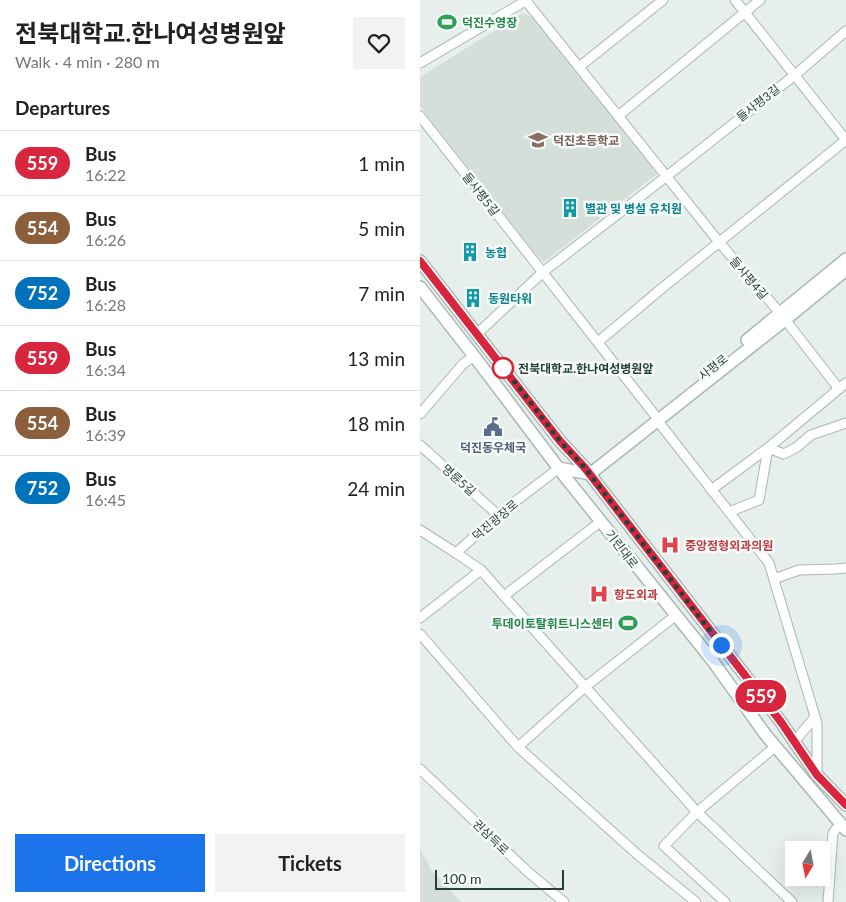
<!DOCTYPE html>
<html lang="en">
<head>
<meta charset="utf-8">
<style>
  :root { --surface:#fff; --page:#f2f2f2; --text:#222; --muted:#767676; --line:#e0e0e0; --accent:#1a73e8 }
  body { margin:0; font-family:Lato,"Noto Sans KR",sans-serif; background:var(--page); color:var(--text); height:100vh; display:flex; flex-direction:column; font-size:19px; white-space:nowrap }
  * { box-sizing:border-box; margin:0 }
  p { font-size:16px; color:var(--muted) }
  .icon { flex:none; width:28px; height:28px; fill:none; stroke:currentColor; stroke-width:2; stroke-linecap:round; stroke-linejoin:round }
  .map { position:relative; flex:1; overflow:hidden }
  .details { display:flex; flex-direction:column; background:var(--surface); width:420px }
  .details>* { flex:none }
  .badge { padding:0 10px; border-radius:16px; font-size:18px; line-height:32px }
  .needle { width:32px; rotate:190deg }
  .buttons { position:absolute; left:365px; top:841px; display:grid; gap:10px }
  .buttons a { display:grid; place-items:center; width:45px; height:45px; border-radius:0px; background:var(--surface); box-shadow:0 5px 20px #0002; font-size:25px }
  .scale { position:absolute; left:15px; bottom:12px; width:129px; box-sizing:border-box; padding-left:5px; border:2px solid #24423a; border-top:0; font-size:14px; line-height:18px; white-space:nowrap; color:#24423a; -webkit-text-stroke:4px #f7fbf9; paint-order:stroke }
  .you { position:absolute; width:25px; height:25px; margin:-12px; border:4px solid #fff; border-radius:50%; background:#1a73e8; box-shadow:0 0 0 8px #1a73e833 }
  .map>.badge { position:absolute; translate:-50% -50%; box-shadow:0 0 0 2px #fff }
  h2 { padding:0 15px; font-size:19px; line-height:45px }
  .round { display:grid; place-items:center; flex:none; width:52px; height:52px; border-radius:0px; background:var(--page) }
  .head { display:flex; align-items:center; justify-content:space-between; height:85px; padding:0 15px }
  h1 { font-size:24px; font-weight:700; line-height:38px }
  .action { display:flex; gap:10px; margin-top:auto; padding:10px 15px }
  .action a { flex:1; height:58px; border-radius:0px; background:var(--accent); color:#fff; font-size:20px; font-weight:700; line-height:58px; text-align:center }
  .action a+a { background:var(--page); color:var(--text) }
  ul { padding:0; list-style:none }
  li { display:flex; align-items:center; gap:15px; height:65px; padding:0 15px; border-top:1px solid var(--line) }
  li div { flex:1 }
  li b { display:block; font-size:19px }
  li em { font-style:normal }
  li .badge { min-width:55px; font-weight:700; text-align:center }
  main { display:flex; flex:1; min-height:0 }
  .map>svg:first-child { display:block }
  .built { fill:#d4dfda }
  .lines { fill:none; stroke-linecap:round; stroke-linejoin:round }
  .minor-casing { stroke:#a8b8b2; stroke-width:11 }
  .tertiary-casing { stroke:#a8b8b2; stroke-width:14 }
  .minor { stroke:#fff; stroke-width:9 }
  .tertiary { stroke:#fff; stroke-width:11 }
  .line-casing { stroke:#fff; stroke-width:11 }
  .line { stroke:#d7263d; stroke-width:8 }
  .walk { stroke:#24423a; stroke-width:5; stroke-dasharray:0 9 }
  .stop-dot { fill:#fff; stroke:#d7263d; stroke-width:2.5 }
  .labels { text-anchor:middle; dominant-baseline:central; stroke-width:5; stroke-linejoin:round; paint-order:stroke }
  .leisure-label { font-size:12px; font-weight:bold; fill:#27864d; stroke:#f7fbf9; text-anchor:start }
  .street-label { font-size:12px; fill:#24423a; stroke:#f7fbf9 }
  .education-label { font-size:12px; font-weight:bold; fill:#785e54; stroke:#f7fbf9; text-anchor:start }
  .culture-label { font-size:12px; font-weight:bold; fill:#0d838f; stroke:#f7fbf9; text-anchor:start }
  .stop-label { font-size:12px; font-weight:bold; fill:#24423a; stroke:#f7fbf9; text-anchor:start }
  .service-label { font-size:12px; font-weight:bold; fill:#4e5e75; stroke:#f7fbf9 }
  .health-label { font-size:12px; font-weight:bold; fill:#be3a42; stroke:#f7fbf9; text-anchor:start }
</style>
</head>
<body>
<main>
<section class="details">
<div class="head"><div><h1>전북대학교.한나여성병원앞</h1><p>Walk · 4 min · 280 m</p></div><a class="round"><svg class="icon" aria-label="heart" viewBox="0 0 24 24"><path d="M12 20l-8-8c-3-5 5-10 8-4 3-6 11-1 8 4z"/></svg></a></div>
<h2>Departures</h2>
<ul>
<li><span class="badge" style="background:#d7263d;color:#fff">559</span><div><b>Bus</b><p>16:22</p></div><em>1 min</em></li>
<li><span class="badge" style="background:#8b5e3c;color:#fff">554</span><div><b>Bus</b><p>16:26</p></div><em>5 min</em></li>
<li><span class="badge" style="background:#0072bc;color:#fff">752</span><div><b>Bus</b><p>16:28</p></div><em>7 min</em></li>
<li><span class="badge" style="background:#d7263d;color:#fff">559</span><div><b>Bus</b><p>16:34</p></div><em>13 min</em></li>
<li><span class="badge" style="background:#8b5e3c;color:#fff">554</span><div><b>Bus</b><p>16:39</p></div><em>18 min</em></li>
<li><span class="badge" style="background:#0072bc;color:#fff">752</span><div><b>Bus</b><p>16:45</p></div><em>24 min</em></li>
</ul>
<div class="action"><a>Directions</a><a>Tickets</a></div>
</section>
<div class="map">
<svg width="426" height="902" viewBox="0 0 426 902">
  <rect width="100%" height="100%" fill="#e6efeb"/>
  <!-- built -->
  <g class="built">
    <path d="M103,13L112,17L237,174L124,262L112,250L0,106V77Z"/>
    <path d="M0,849L12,871L41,902H0Z"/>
  </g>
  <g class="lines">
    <!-- minor casing -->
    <g class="minor-casing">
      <g id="minor">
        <path d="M315,0L426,140"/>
        <path d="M106,1L299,242L360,313L419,389"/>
        <path d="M0,63L107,0"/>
        <path d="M159,67L243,0"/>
        <path d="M0,116L234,414"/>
        <path d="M198,116L340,0"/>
        <path d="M57,334L123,272L247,176L375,75L426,31"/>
        <path d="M178,342L241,289L426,140"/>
        <path d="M0,414L43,364L54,356"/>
        <path d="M237,420L349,563L397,723V775"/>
        <path d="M0,445L78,515"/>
        <path d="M291,490L348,448L426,383"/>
        <path d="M309,512L339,500L348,448L364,454L377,447L391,435L426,423"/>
        <path d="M0,530L36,553"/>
        <path d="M61,570L84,596L180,522"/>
        <path d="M354,579L379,570L415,569L426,568"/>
        <path d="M84,596L277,812L372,902"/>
        <path d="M0,618L61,570L36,553L78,515L139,468"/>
        <path d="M0,634L98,747L218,855L276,902"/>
        <path d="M374,742L395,717"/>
        <path d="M98,747L165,687L255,616"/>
        <path d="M0,769L108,872L144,902"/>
        <path d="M305,902L244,846L277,812L355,747"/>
        <path d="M408,902L413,833L420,824"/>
      </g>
    </g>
    <!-- tertiary casing -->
    <g class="tertiary-casing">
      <g id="tertiary">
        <path d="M0,261L140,441L165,468L361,722L397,775L426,805"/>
        <path d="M0,287L54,356L146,478L292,660L345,734L426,830"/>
        <path d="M327,340L426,259"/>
        <path d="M139,468L170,474L365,320L426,270"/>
      </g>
    </g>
    <!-- minor -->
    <use href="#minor" class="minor"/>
    <!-- tertiary -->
    <use href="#tertiary" class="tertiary"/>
  </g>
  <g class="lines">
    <!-- line casing -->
    <g class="line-casing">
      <path id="line" d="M0,261L140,441L165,468L361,722L397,775L426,805"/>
    </g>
    <!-- line -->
    <use href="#line" class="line"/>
    <!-- walk -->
    <path class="walk" d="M83,368L81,364L140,441L165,468L301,645"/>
  </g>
  <!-- icons -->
  <defs>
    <g id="stadium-bare" transform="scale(1.5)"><path d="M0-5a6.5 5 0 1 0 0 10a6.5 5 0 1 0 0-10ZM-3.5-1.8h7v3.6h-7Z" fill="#2e9e5b" stroke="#f7fbf9" stroke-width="2.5" paint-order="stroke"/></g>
    <g id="school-bare" transform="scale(1.5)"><path d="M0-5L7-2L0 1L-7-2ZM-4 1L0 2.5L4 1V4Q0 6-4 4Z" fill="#8d6e63" stroke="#f7fbf9" stroke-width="2.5" paint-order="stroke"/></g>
    <g id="building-bare" transform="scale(1.5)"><path d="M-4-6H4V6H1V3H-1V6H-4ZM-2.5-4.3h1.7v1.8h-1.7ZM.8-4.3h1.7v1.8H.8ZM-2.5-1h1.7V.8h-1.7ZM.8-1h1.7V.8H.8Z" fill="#0f9aa8" stroke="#f7fbf9" stroke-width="2.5" paint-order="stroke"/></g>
    <g id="civic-bare" transform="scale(1.5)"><path d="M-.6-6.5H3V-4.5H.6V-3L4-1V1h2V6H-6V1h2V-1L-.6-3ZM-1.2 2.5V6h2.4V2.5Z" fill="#5c6f8a" stroke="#f7fbf9" stroke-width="2.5" paint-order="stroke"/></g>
    <g id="hospital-bare" transform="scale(1.5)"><path d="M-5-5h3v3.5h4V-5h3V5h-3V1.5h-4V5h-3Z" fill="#e0444e" stroke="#f7fbf9" stroke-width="2.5" paint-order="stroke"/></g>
  </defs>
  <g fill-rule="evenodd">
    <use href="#stadium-bare" x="27" y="22"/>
    <use href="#school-bare" x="118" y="140"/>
    <use href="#building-bare" x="150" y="208"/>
    <use href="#building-bare" x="50" y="252"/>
    <use href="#building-bare" x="53" y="298"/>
    <use href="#civic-bare" x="73" y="427"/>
    <use href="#hospital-bare" x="250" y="545"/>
    <use href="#hospital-bare" x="179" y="594"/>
    <use href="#stadium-bare" x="208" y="623"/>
  </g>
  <!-- markers -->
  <circle class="stop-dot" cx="83" cy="368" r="10"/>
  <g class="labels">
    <!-- leisure labels -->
    <g class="leisure-label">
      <text x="42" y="22">덕진수영장</text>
      <text x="193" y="623" text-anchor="end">투데이토탈휘트니스센터</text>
    </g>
    <!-- street labels -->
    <g class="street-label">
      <text transform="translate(338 103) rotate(-38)">들사평3길</text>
      <text transform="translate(61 194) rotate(52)">들사평5길</text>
      <text transform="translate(329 278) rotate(50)">들사평4길</text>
      <text transform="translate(293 367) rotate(-38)">사평로</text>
      <text transform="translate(39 480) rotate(42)">명륜5길</text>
      <text transform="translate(75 520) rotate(-40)">덕진광장로</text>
      <text transform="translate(202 549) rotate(52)">기린대로</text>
      <text transform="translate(71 837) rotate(44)">권삼득로</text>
    </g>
    <!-- education labels -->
    <g class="education-label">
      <text x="133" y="140">덕진초등학교</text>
    </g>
    <!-- culture labels -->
    <g class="culture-label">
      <text x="165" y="208">별관 및 병설 유치원</text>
      <text x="65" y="252">농협</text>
      <text x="68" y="298">동원타워</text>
    </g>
    <!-- stop labels -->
    <g class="stop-label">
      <text x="98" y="368">전북대학교.한나여성병원앞</text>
    </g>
    <!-- service labels -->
    <g class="service-label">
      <text x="73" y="447">덕진동우체국</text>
    </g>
    <!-- health labels -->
    <g class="health-label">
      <text x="265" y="545">중앙정형외과의원</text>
      <text x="194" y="594">항도외과</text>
    </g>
  </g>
</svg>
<div class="buttons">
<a><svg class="needle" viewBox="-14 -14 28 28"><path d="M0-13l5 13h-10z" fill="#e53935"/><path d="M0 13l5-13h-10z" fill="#767676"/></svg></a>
</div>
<div class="scale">100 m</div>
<div class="you" style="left:301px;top:645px"></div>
<b class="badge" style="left:341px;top:696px;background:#d7263d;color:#fff">559</b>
</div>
</main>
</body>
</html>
